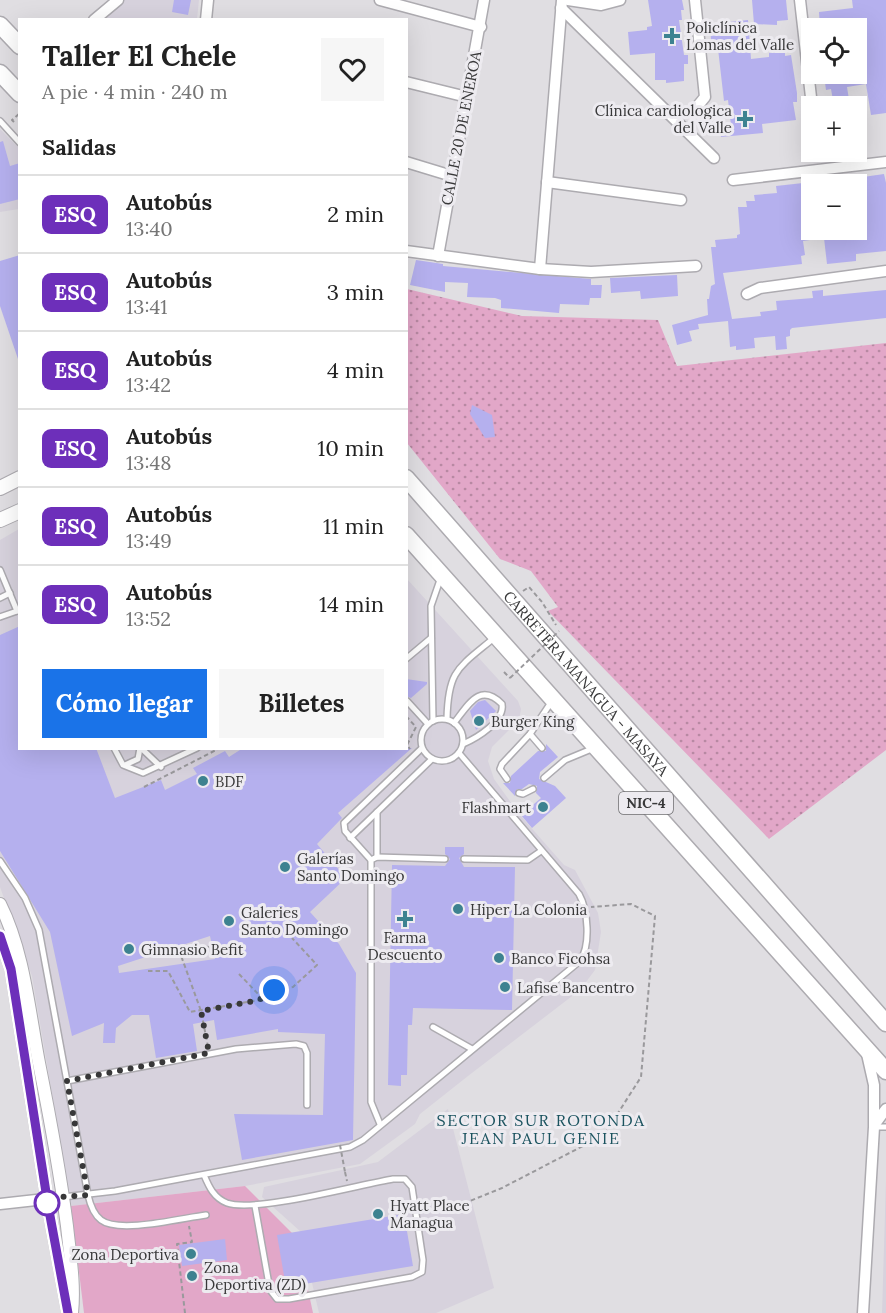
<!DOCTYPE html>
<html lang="es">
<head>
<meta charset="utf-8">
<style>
  :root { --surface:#fff; --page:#f6f6f6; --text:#222; --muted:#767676; --line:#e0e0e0; --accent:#1a73e8 }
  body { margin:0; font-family:Lora,serif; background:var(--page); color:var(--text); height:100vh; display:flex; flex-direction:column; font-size:22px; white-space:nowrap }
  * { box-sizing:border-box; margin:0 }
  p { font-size:20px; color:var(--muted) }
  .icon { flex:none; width:33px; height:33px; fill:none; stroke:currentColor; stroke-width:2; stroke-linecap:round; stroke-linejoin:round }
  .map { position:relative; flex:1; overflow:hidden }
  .sheet { position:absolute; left:18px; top:18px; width:390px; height:732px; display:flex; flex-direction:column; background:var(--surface); border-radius:0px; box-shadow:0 6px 24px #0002 }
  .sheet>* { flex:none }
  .badge { padding:0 12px; border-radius:9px; font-size:21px; line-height:39px }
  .buttons { position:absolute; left:801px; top:18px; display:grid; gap:12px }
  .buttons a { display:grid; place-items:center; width:66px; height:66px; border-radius:0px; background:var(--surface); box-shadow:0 6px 24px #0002; font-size:30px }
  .you { position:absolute; width:30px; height:30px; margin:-15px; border:4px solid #fff; border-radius:50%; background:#1a73e8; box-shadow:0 0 0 9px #1a73e833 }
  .map>.badge { position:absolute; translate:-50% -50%; box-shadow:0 0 0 3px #fff }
  h2 { padding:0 24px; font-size:22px; line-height:54px }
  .round { display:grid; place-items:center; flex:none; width:63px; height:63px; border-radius:0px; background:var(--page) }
  .overview { display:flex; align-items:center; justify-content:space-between; height:102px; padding:0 24px }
  h1 { font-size:28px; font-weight:800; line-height:45px }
  .primary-button { display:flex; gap:12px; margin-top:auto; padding:12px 24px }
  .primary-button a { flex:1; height:69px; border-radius:0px; background:var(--accent); color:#fff; font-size:24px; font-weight:800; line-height:69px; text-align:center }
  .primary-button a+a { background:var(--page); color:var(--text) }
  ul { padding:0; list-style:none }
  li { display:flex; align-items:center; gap:18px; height:78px; padding:0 24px; border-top:2px solid var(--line) }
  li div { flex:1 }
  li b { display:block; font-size:22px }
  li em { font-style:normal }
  li .badge { min-width:66px; font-weight:700; text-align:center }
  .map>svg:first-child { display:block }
  .built { fill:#d7d2dd }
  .grass { fill:url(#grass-dots) }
  .pitch { fill:#e2a7c8 }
  .building { fill:#b5b0ee; fill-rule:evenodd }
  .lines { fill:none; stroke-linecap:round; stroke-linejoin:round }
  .service-casing { stroke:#adabb0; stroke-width:8 }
  .minor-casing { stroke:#adabb0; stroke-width:13 }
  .tertiary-casing { stroke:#adabb0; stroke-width:14 }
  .secondary-casing { stroke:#adabb0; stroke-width:16 }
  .trunk-casing { stroke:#adabb0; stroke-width:19 }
  .path { stroke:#9a999c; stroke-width:2; stroke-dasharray:4.5 3; stroke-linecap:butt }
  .service { stroke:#fff; stroke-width:5 }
  .minor { stroke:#fff; stroke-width:10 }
  .tertiary { stroke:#fff; stroke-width:12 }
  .secondary { stroke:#fff; stroke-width:14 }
  .trunk { stroke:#fff; stroke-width:16 }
  .path-bridge { stroke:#9a999c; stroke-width:2; stroke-dasharray:4.5 3; stroke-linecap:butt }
  .line-casing { stroke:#fff; stroke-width:14 }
  .line { stroke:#6d2fba; stroke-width:9 }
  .walk { stroke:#383839; stroke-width:6; stroke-dasharray:0 10.8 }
  .poi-dot { fill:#3d8290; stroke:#edebf0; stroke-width:2 }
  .stop-dot { fill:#fff; stroke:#6d2fba; stroke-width:3 }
  .labels { text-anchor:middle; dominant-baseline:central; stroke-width:6; stroke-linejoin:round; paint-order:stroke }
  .shield { fill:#edebf0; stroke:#6e6e70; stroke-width:1.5 }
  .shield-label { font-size:14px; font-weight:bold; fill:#383839 }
  .poi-label { font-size:15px; fill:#383839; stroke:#edebf0; text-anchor:start }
  .street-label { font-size:15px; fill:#383839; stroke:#edebf0 }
  .neighbourhood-label { font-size:16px; letter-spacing:1.5px; fill:#1b535f; stroke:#edebf0 }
</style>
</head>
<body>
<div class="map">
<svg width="886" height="1313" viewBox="0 0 886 1313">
  <defs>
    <pattern id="grass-dots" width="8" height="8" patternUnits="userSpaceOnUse" patternTransform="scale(1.5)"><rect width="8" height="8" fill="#e2a7c8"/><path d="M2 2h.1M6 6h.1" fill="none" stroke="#b889a3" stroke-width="1.8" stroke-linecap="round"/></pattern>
  </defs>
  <rect width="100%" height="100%" fill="#e0dee2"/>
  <!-- built -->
  <g class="built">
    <path d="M122,0H199L197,19L98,20Z"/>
    <path d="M0,129L20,149L19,209L0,212Z"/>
    <path d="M19,529L20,748H406L407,579L518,701L521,709L519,720L492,747L488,761L494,779L520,815L564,865L575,870L598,913L601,932L595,970L580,990L468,1076L420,1114L415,1124L360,1164L245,1186L71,1206L32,976L0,887V540Z"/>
    <path d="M448,1109L494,1288L436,1313H319L300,1231L262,1197L264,1187L378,1162Z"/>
    <path d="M886,1180V1313H882Z"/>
  </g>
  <!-- grass -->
  <path class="grass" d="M407,289L522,316L658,320L677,366L886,343V750L769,839L548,611L558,607L531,571L500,559L407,443Z"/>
  <!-- pitch -->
  <path class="pitch" d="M245,1186L297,1238L313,1313H84L71,1206Z"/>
  <!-- building -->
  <g class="building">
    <path d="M174,0H191L188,15L172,12Z"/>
    <path d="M648,0H682L684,10H681L682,20H679L684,55H688V64H684V81L666,83V80H655V53L630,55L628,32L647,30V27L652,26Z"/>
    <path d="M752,0H786L788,20L777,21V25L754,24Z"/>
    <path d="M852,0H886V113L871,115L866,84L847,87L850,106H834L831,89L826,90L824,75L856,74V28H820L819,12L853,8Z"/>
    <path d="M748,20L751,59L769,57V53L785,51V56L791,55L797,93V102H793L796,120L762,124L763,133L721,137L720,126L731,125L728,100L724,101L717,40H711L710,24Z"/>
    <path d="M3,141L10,166L20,163V199L0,204V142Z"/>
    <path d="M884,174L886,183V251L856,254V261L827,264L824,238L803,241L805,255L801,256L802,264L723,273L732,319L761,316L760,312L777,310L776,301L813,298L812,291L823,290V296L886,290V318L792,328L790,330V336L786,337L787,349L776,350L775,336L754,338L755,348L736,350V346L730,347L728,321L698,324L699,329L689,331L692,341L677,345L672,325L708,315L707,299H709L711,286L715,284L711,247H716L715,240L737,238V235L740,234L738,207H747L746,201H755L754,195L777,193L776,186L812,182V230H856V178Z"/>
    <path d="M20,255V359H18L0,306V261Z"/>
    <path d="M416,260L443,264V266L591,279V285H602L601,298H590L589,305L560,304L559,313L501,308V300L495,298L467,297L468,283L445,282V292L410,285Z"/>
    <path d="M677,275L678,296L641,299L640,291L611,293L610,278Z"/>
    <path d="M472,405L492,415L495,437L485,438L470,414Z"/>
    <path d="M20,626V748H96L115,798L161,780L165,790L197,774L193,768L225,751L229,757L243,748H412L338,813L342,818L317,844L346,878L310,912L339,944L356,973L353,1140L242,1160L234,1114L323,1115L325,1034L278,1032V1029L217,1040L214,1020L193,1024L197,1051L156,1058L149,1015H132L116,1028L115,1043H103L104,1023L72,1036L50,932L0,851V635ZM210,936L215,959L119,973L118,966Z"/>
    <path d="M406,679L427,682V684L411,698L406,696Z"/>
    <path d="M485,700L496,711L476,730L470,711L478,702Z"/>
    <path d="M546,744L558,757L540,772L539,779L555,786L566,798L532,828L521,815L541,798L536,793L537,786L529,784L522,789H517L515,796L503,783H510L511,776L538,751H546Z"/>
    <path d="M445,847H464V854L459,858L464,867H515L512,1010L413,1008L412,1025H408L407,1075H401V1086L388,1085L392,865L445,866L450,859L445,854Z"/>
    <path d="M404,1214L413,1266L286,1287L277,1235Z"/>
    <path d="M225,1239L227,1260L182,1266L179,1245Z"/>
  </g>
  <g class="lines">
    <!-- service casing -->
    <g class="service-casing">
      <g id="service">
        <path d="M0,121L20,143"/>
        <path d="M0,570L17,611"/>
        <path d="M0,598L10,593"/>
        <path d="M0,617L20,610"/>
        <path d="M406,659L431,638"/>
        <path d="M407,701L428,724"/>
        <circle cx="442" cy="740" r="21"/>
        <path d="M447,719C448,670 458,668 494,638"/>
        <path d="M433,721L431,606L441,577"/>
        <path d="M454,723C469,704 480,682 502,704C505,721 477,738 463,744"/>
        <path d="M530,734L542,748"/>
        <path d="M114,748L123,765L143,773L197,748"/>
        <path d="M141,748L161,767"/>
        <path d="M125,765L138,759L140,748"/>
        <path d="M544,778L565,760L594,748"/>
        <path d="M507,779L500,769L502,764L530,734L552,701"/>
        <path d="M519,793L523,794L533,789"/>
        <path d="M377,812V857"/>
        <path d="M350,838L432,759"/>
        <path d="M464,859L528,860L541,851"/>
        <path d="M371,860L345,831L344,823L422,748"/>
        <path d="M0,861L25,898L39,930L88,1195C90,1204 93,1214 101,1220C119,1234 182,1218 206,1215"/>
        <path d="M433,1027L472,1049"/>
        <path d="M67,1081L236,1049L296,1044L304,1046L307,1053V1105"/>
        <path d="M380,1124L371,1102V860L377,857L445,859"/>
        <path d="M874,1127H886"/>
        <path d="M204,1175C209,1187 214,1198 227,1203C255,1213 358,1185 393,1179H405L412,1187L423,1260L422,1272L412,1277L289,1299H277L270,1290L255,1206"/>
        <path d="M63,1197L115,1191L350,1147L363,1140L580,961C591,945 588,910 579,894L459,753"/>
      </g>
    </g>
    <!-- minor casing -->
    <g class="minor-casing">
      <g id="minor">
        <path d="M380,0L481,27"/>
        <path d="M568,0L601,5L620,0"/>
        <path d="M695,0L705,97L696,108"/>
        <path d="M800,0L812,106"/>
        <path d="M561,8L714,158"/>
        <path d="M94,20L118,0"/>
        <path d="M206,20L208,0"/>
        <path d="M406,82L467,97"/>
        <path d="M406,162L452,176"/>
        <path d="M733,180L886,162"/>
        <path d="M547,182L681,200"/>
        <path d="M406,251L540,269L591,272L696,266"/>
        <path d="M438,256L484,0"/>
        <path d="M540,269L562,0"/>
        <path d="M747,294L760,288L886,271"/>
        <path d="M875,1124L886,1109"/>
        <path d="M0,1204L63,1197"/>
        <path d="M863,1313L874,1127V1085L867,1054"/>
      </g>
    </g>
    <!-- tertiary casing -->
    <g class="tertiary-casing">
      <g id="tertiary">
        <path d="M0,904C24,952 29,1011 39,1063C50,1118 60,1172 67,1226C70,1255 75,1284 72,1313"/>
        <path d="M0,936L11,969L48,1205L68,1313"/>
      </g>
    </g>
    <!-- secondary casing -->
    <g class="secondary-casing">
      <g id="secondary">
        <path d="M0,488L20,478"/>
        <path d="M0,520L20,511"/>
      </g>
    </g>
    <!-- trunk casing -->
    <g class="trunk-casing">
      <g id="trunk">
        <path d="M0,25L20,46"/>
        <path d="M0,73L20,94"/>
        <path id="s1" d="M406,478L886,1023"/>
        <path d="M406,535L886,1071"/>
      </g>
    </g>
    <!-- path -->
    <g class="path">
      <path d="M14,122L12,120L20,113"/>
      <path d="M523,591L529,587L542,602L556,625"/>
      <path d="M504,672L510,678"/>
      <path d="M406,716L416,727L407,745L410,749"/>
      <path d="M144,787L220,748"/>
      <path d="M148,971H168L190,1012L259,1000L274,990L293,987L317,965L292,938"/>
      <path d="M239,974L262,998"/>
      <path d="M208,1047L201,1011L179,950L201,946L219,948"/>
      <path d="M345,1172L347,1181"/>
      <path d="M450,1209L502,1188L604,1135L641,1077L655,916L631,904L591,907"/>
      <path d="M185,1313L177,1244L192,1242L189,1226"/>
    </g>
    <!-- service -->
    <use href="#service" class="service"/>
    <!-- minor -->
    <use href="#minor" class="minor"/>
    <!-- tertiary -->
    <use href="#tertiary" class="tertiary"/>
    <!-- secondary -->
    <use href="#secondary" class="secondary"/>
    <!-- trunk -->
    <use href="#trunk" class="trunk"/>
    <!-- path-bridge -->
    <g class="path-bridge">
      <path d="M510,678L559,631"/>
      <path d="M340,1145L345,1172"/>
    </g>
  </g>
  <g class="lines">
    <!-- line casing -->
    <g class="line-casing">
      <path id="line" d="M0,936L11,969L48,1205L68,1313"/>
    </g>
    <!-- line -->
    <use href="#line" class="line"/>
    <!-- walk -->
    <path class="walk" d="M47,1203V1198L88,1195L67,1081L209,1053L201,1011L259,1000L274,990"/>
  </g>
  <!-- markers -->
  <g class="poi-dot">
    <path d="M669 27h6v6h6v6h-6v6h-6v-6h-6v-6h6z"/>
    <path d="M742 110h6v6h6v6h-6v6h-6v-6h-6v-6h6z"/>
    <circle cx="479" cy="721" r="6"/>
    <circle cx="203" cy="781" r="6"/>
    <circle cx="543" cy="807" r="6"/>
    <circle cx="285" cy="867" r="6"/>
    <circle cx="458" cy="909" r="6"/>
    <path d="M402 910h6v6h6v6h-6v6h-6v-6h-6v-6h6z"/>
    <circle cx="229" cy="921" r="6"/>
    <circle cx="129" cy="949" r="6"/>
    <circle cx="499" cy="958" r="6"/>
    <circle cx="505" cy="987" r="6"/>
    <circle cx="378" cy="1214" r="6"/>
    <circle cx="191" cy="1254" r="6"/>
    <circle cx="192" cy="1276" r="6"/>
  </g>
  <circle class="stop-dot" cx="47" cy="1203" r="12"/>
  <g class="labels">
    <!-- shield labels -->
    <rect class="shield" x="619" y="792" width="54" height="22" rx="4.5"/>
    <g class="shield-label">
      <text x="646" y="803">NIC-4</text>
    </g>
    <!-- poi labels -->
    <g class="poi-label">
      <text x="686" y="27">Policlínica<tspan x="686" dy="17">Lomas del Valle</tspan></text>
      <text x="732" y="110" text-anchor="end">Clínica cardiologica<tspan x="732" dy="17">del Valle</tspan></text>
      <text x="491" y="721">Burger King</text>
      <text x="215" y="781">BDF</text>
      <text x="531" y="807" text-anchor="end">Flashmart</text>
      <text x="297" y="858">Galerías<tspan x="297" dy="17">Santo Domingo</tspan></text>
      <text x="470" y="909">Hiper La Colonia</text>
      <text x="241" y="912">Galeries<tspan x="241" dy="17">Santo Domingo</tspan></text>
      <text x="405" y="937" text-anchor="middle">Farma<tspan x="405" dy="17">Descuento</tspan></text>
      <text x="141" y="949">Gimnasio Befit</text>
      <text x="511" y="958">Banco Ficohsa</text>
      <text x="517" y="987">Lafise Bancentro</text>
      <text x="390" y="1205">Hyatt Place<tspan x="390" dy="17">Managua</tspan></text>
      <text x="179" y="1254" text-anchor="end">Zona Deportiva</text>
      <text x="204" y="1267">Zona<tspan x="204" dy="17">Deportiva (ZD)</tspan></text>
    </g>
    <!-- street labels -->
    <g class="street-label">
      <text transform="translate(461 128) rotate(-79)">CALLE 20 DE ENEROA</text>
      <text stroke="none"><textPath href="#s1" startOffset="273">CARRETERA MANAGUA - MASAYA</textPath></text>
    </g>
    <!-- neighbourhood labels -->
    <g class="neighbourhood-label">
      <text x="541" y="1120">SECTOR SUR ROTONDA<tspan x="541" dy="18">JEAN PAUL GENIE</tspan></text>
    </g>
  </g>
</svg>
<div class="buttons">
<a><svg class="icon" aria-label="locate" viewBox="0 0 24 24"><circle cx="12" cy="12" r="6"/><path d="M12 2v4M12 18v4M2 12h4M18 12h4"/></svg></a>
<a>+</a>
<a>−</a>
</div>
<div class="you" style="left:274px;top:990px"></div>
<section class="sheet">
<div class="overview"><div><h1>Taller El Chele</h1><p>A pie · 4 min · 240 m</p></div><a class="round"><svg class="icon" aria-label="heart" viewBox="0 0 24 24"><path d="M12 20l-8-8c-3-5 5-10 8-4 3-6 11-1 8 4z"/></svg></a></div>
<h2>Salidas</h2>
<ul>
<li><span class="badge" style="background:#6d2fba;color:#fff">ESQ</span><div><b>Autobús</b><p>13:40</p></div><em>2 min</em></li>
<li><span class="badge" style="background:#6d2fba;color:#fff">ESQ</span><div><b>Autobús</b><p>13:41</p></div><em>3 min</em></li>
<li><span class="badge" style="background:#6d2fba;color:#fff">ESQ</span><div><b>Autobús</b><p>13:42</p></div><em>4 min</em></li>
<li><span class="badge" style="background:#6d2fba;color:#fff">ESQ</span><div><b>Autobús</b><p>13:48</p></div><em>10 min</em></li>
<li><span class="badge" style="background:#6d2fba;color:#fff">ESQ</span><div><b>Autobús</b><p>13:49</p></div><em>11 min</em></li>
<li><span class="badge" style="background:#6d2fba;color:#fff">ESQ</span><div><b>Autobús</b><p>13:52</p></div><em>14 min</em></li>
</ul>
<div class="primary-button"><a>Cómo llegar</a><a>Billetes</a></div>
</section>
</div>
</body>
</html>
